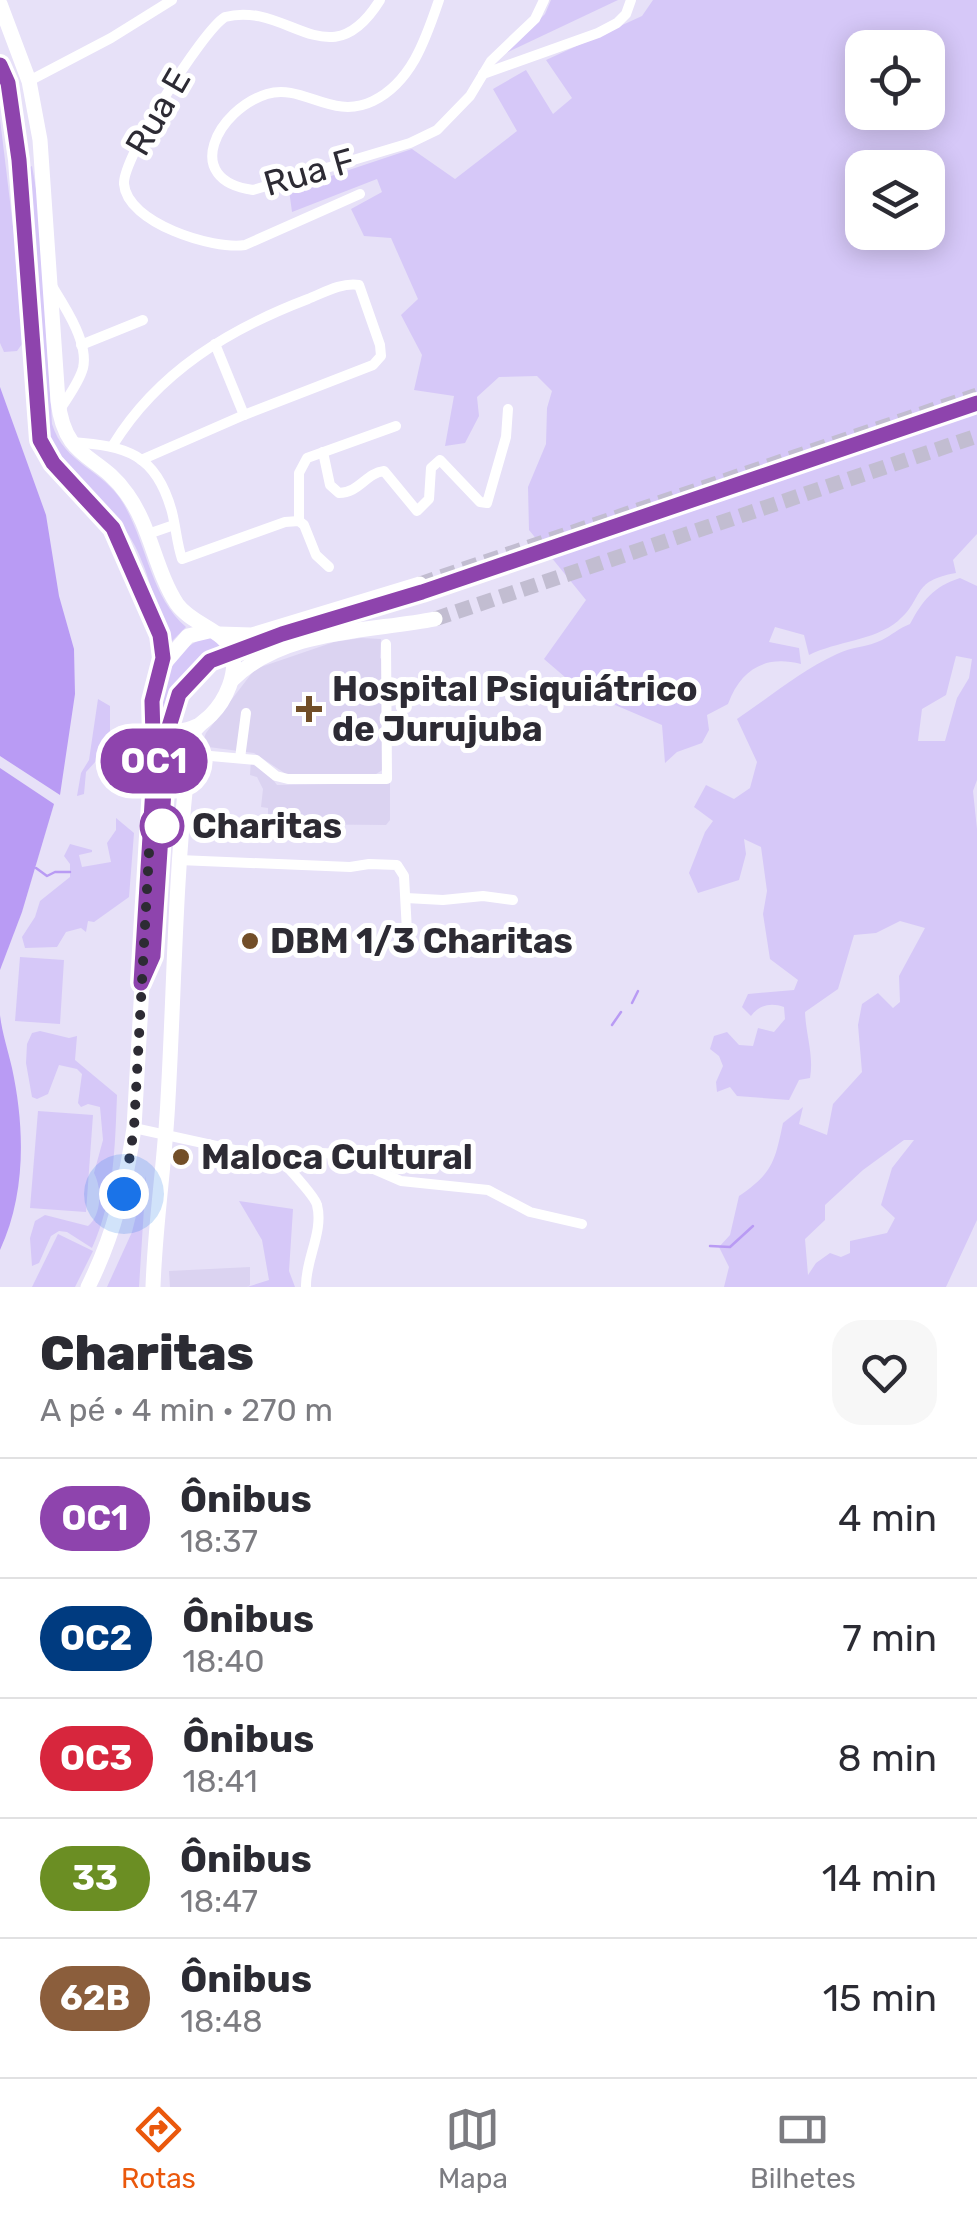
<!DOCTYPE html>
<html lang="pt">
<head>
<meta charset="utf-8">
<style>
  :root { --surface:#fff; --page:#f7f7f7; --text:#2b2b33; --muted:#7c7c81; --line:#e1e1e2; --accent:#ea580c }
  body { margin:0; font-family:Rubik,sans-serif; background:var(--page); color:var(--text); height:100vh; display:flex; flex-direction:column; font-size:38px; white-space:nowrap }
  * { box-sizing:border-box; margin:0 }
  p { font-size:32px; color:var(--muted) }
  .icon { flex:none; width:55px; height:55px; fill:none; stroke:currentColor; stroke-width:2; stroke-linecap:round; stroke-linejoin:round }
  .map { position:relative; height:1287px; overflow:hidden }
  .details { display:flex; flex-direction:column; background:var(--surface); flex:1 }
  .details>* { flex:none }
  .badge { padding:0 20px; border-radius:32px; font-size:35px; line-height:65px }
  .buttons { position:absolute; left:845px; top:30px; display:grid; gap:20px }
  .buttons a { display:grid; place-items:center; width:100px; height:100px; border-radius:20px; background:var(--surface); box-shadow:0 5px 25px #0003; font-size:50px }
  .you { position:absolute; width:50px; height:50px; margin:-25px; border:8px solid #fff; border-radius:50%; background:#1a73e8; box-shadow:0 0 0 15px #1a73e833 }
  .map>.badge { position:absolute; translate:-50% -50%; box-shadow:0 0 0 5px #fff }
  .round { display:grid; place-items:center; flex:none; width:105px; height:105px; border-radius:30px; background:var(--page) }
  .overview { display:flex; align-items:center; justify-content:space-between; height:170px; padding:0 40px }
  h1 { font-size:48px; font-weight:800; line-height:75px }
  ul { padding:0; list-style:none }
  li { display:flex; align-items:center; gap:30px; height:120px; padding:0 40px; border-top:2px solid var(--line) }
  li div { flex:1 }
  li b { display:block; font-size:38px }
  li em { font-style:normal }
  li .badge { min-width:110px; font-weight:700; text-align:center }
  .menu { display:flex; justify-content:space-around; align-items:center; height:140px; border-top:2px solid var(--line); background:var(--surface); font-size:28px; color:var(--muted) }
  .menu a { display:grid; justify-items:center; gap:5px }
  .menu .selected { color:var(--accent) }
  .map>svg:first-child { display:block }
  .built { fill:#dbd3f1 }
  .green { fill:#d6c8f8; fill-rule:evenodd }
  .water { fill:#b99bf4 }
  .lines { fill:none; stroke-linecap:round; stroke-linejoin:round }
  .stream { stroke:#b99bf4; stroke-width:2.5 }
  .secondary-tunnel { stroke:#c2bdd1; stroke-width:15; stroke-dasharray:15 8; stroke-linecap:butt }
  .street { stroke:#fff; stroke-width:10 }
  .secondary { stroke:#fff; stroke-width:15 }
  .line-casing { stroke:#fff; stroke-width:22 }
  .line { stroke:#8e44ad; stroke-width:15 }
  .walk { stroke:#2d2b34; stroke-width:10; stroke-dasharray:0 18 }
  .poi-dot { fill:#724e28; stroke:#fff; stroke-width:4 }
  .stop-dot { fill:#fff; stroke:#8e44ad; stroke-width:5 }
  .labels { text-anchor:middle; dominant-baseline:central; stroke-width:10; stroke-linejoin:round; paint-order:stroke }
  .street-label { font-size:35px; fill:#2d2b34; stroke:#fff }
  .poi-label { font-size:35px; font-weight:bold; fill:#2d2b34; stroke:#fff; text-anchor:start }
  .stop-label { font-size:35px; font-weight:bold; fill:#2d2b34; stroke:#fff; text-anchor:start }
</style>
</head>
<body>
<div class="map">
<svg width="977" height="1287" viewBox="0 0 977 1287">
  <rect width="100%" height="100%" fill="#e7e1f8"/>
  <!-- built -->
  <g class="built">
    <path d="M361,638L381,639L380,658L391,666L384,769L376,774H286L254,753L201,746L206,733L255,669L334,642Z"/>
    <path d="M251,759L260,762L277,785L390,783V820L386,825L268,824V808L261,807L263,789L257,777L250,775Z"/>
    <path d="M250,1267V1285L247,1287H170L169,1271Z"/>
  </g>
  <!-- green -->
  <g class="green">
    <path d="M551,0H618L506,53L545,14Z"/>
    <path d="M653,0H977V534L953,560L956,573C910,581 925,598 898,621C874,641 837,641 809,655L804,635L775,627L769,642L799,648L801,664C765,655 741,669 728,704L707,715L709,730L702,743L677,752L665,763L662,725L580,690L544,659L586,600L529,530L528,487L546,444L547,408L552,391L537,376L499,377L477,397L479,416L465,443L445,446L454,396L414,390L422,355L401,315L418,299L391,238L364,236L351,209L382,192L377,179L292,212L289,190L412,149L455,179L517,131L493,89L526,70L553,114L572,98L546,60L642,16ZM862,48H928V112H862ZM862,168H928V232H862Z"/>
    <path d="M0,119L20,284L22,344L17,351L4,352L0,343Z"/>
    <path d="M32,166L38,200L52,424C64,464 104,470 123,503C147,543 150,596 186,627L171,642C155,610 149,566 128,534C104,499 68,475 47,438L26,169Z"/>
    <path d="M960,578L977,586V780L973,791L977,829V1220L946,1287H724L729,1267L719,1247L730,1235L739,1196C773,1173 775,1161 783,1123L803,1107L799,1124L827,1135L833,1104L862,1072L858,1025L862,1004L878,993L893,1008L900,1002L899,976L925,928L900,921L876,933L854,935L838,989L805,1012C806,1036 814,1055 810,1078L799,1080L789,1100L737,1096L730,1087L717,1092L716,1082L723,1066L719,1056L710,1049L714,1036L727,1032L739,1045L753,1046L758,1028L774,1032L785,1019L784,1007C771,1002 759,1005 751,1016L742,1007L748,994L794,990L798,980L770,959L763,914L767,891L761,847L744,839L746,854L739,880L698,893L689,873L705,832L713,821L694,807L706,785L734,799L750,788L757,762L737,719C770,697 800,671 837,654C851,647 868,647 882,640C892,635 899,628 910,624C923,600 933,587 960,578ZM956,656L972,659L969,678L957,698L945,741H918L922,709L946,695ZM904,1140H914L892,1168L881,1205L895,1218L887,1233L850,1241V1253L841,1257L830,1253L816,1263L808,1275L805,1239L825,1220V1205L863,1170Z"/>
    <path d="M210,637L224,648C192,663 176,683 165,716C146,687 181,641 210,637Z"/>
    <path d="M98,699L110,706V731L117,738L86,772L84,794L77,796L81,773L89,760Z"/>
    <path d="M116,818L134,833L129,897L94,922L88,921L86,932L81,928L66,932L57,947L25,948L22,937L35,917L40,901L70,877V864L64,856L70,844L92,850V852L79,855L82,867L111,862L107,843L116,830Z"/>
    <path d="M20,957L64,960L60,1024L15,1021Z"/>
    <path d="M40,1031L69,1038L77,1036L75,1060L117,1095C115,1148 114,1200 92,1248L67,1232L59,1231L51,1236L39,1263L32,1266L30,1238L35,1221L45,1215L88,1226C102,1215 102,1188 94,1173L103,1140L100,1107L88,1104L81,1107L78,1103L82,1074L77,1069L59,1065L48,1094L37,1099L32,1097L26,1063L27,1044L32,1033Z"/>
    <path d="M38,1111L93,1115L86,1212L30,1208Z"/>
    <path d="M146,1176L139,1287H107L132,1232Z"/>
    <path d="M239,1201L293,1209L289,1271L295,1287H247L269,1280L262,1240Z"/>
    <path d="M58,1234L93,1251L75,1287H32Z"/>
  </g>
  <!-- water -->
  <g class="water">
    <path d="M0,387L46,515L59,596L74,649L75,694L60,795L0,756Z"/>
    <path d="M0,768L54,804L22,912L0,970Z"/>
    <path d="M0,1015C2,1033 8,1050 12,1068C25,1128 26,1194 0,1250Z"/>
  </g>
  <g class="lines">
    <!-- stream -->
    <g class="stream">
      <path d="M36,868L47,876L55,872H70"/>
      <path d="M632,1003L638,991"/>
      <path d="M612,1025L621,1012"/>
      <path d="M710,1246L730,1247L753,1226"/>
    </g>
    <!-- secondary-tunnel -->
    <g class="secondary-tunnel">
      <path d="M420,584L977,395"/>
      <path d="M435,619L977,436"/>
    </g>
    <!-- street -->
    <g class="street">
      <path d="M439,0C426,38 412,82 373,101C332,121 303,83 267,94C218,109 180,180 253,190L410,143L437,130L470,96L491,61L535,19L544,0"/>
      <path d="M483,74L598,33L617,23L626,14L631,0"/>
      <path d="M29,81L111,38L172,0"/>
      <path d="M360,194L245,245C213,250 127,223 124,184C122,159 202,31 225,17C288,0 329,82 380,0"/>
      <path d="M52,286C65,307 89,343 83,368C79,383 67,398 59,411"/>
      <path d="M215,344L244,415"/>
      <path d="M81,345L143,320"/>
      <path d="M72,442C126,446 156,453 172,512C176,528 177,544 182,559L285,522L299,521L304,525L316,555L329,567"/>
      <path d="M113,445C158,372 229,329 308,299C323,293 342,282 359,285L380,345L381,356L373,365L244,415L141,460"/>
      <path d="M323,452L330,485L339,493C359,493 366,473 384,471L417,511L429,499L431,468L440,460L480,502L487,503L506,437L508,409"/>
      <path d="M299,521V473L307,458L396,426"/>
      <path d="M148,534L174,525"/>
      <path d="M188,754L256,760L276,776L288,779H387L386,644"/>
      <path d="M240,758L246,713"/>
      <path d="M179,860L350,867L369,864L397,865L404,876L408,950"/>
      <path d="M406,898L443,900L483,896L513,900"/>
      <path d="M134,1128L281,1160L322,1153L339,1154L401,1181L488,1190L530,1212L582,1224"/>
      <path d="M281,1160C288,1168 315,1196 317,1205C324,1232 305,1260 306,1287"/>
    </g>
    <!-- secondary -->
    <g class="secondary">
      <path d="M0,4L29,81L40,140L58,401C65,462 99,453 127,494C151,527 155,570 177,604C192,625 226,630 232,653C238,673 226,700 211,715C206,720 199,724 195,730C187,745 188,765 186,782C175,887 174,993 168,1099C165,1162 155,1224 153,1287"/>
      <path d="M0,65L8,83L19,160L40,440L53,463L105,519L117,536L149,606L163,649L152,701L154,771L134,1128C125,1187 115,1233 88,1287"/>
      <path d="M219,634L252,635L420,584"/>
      <path d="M163,665L188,636L209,631"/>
      <path d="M232,680C283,629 368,632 435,619"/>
      <path d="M153,713C161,732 179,735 197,726"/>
    </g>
  </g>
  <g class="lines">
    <!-- line casing -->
    <g class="line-casing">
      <path id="line" d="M0,65L8,83L19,160L40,440L53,463L113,528L160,635L163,658L152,701L154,771L141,983L153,956L168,730L179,694L210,661L282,634L422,592L977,403"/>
    </g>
    <!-- line -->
    <use href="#line" class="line"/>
    <!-- walk -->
    <path class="walk" d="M124,1194L134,1128L150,834L162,826"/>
  </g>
  <!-- markers -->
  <g class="poi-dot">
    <path d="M304 694h10v10h10v10h-10v10h-10v-10h-10v-10h10z"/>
    <circle cx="250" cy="941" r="10"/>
    <circle cx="181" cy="1157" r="10"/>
  </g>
  <circle class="stop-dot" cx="162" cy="826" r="20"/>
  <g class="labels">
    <!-- street labels -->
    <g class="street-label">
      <text transform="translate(158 112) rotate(-60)">Rua E</text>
      <text transform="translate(309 172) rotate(-16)">Rua F</text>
    </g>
    <!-- poi labels -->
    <g class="poi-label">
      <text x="332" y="689">Hospital Psiquiátrico<tspan x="332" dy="40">de Jurujuba</tspan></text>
      <text x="270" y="941">DBM 1/3 Charitas</text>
      <text x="201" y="1157">Maloca Cultural</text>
    </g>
    <!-- stop labels -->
    <g class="stop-label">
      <text x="192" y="826">Charitas</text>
    </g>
  </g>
</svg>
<div class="buttons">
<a><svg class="icon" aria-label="locate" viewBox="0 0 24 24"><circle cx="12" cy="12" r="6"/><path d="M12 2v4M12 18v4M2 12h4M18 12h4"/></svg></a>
<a><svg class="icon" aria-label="layers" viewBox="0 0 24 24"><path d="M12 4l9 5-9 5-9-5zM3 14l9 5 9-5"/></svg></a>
</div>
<div class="you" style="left:124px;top:1194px"></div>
<b class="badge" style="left:154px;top:761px;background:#8e44ad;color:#fff">OC1</b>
</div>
<section class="details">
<div class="overview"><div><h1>Charitas</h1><p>A pé · 4 min · 270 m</p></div><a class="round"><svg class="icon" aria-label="heart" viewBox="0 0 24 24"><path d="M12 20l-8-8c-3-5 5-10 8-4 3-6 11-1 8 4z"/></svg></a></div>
<ul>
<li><span class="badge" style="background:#8e44ad;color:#fff">OC1</span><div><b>Ônibus</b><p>18:37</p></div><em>4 min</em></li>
<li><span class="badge" style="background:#003b80;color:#fff">OC2</span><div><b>Ônibus</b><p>18:40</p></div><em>7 min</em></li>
<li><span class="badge" style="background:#d7263d;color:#fff">OC3</span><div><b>Ônibus</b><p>18:41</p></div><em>8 min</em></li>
<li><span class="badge" style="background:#6b8e23;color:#fff">33</span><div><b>Ônibus</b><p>18:47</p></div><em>14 min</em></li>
<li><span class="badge" style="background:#8b5e3c;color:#fff">62B</span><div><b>Ônibus</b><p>18:48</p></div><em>15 min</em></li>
</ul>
</section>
<nav class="menu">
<a class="selected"><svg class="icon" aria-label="directions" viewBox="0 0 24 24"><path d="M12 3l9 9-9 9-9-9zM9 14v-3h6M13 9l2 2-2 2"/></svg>Rotas</a>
<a><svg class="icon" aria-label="map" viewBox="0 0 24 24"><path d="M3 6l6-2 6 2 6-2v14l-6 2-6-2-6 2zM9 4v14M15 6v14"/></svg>Mapa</a>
<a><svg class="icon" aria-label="tickets" viewBox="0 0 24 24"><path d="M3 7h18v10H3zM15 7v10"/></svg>Bilhetes</a>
</nav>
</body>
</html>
